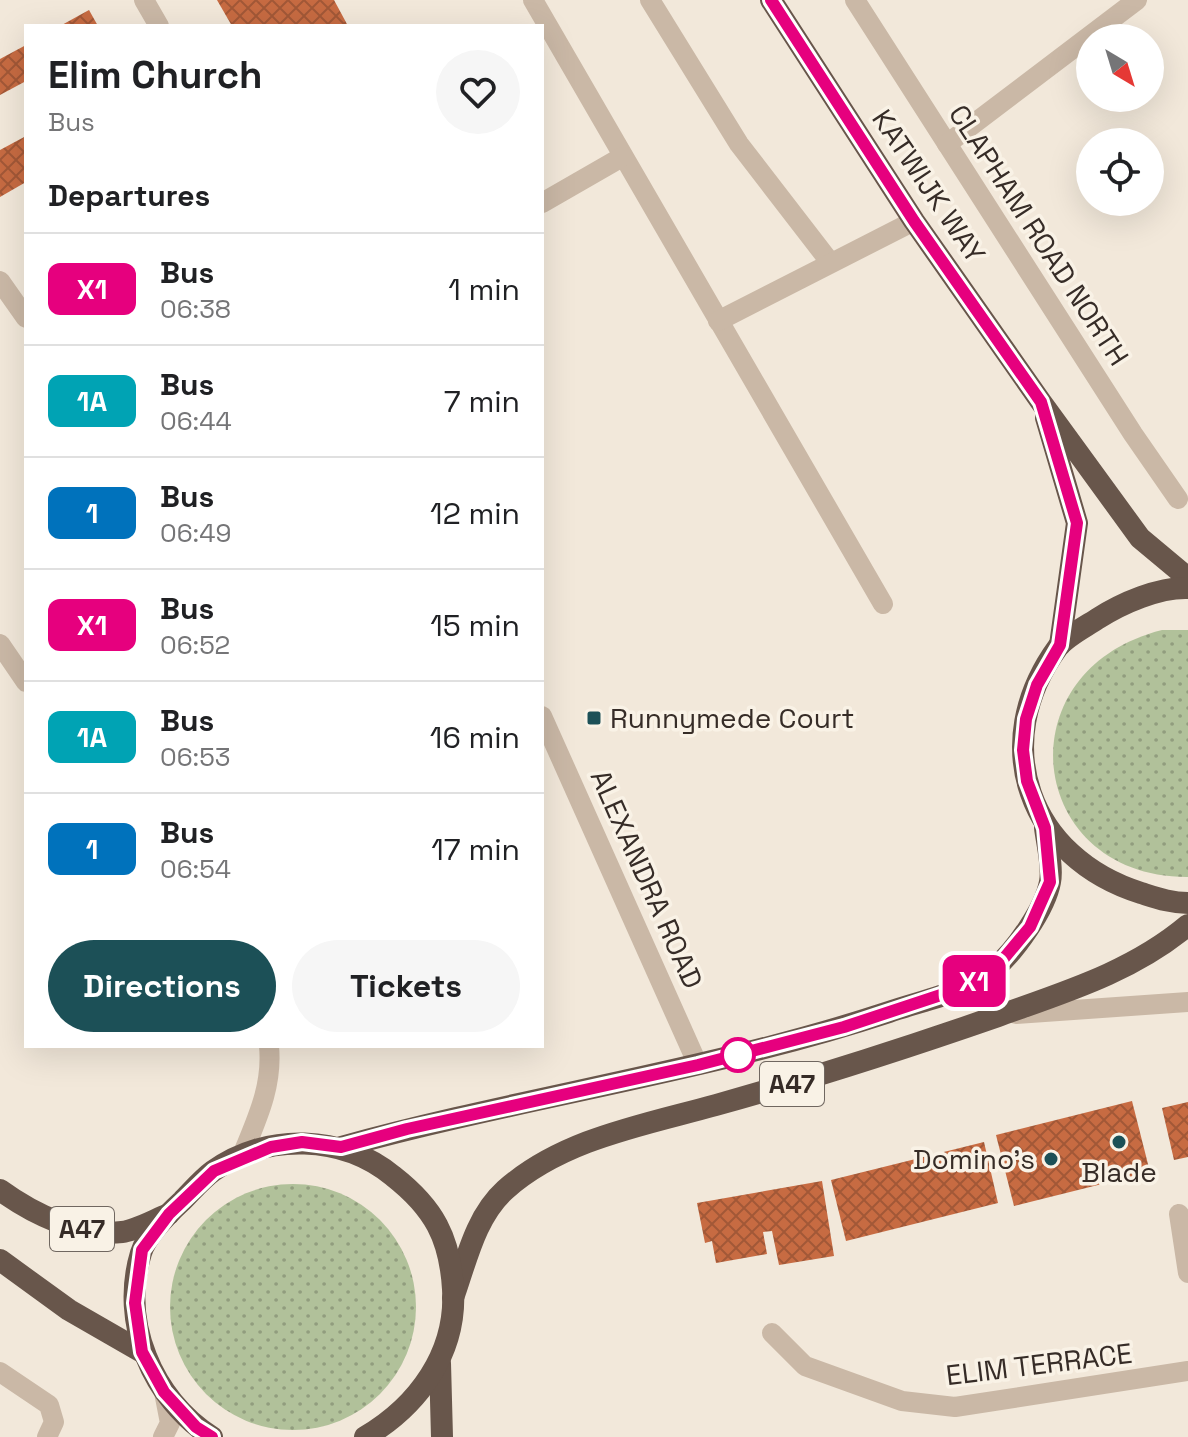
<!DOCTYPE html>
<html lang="en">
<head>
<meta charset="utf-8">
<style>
  :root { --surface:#fff; --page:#f6f6f6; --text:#202124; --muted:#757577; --line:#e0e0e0; --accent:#1c5057 }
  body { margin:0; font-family:"Space Grotesk",sans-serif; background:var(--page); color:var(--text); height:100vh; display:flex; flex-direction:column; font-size:30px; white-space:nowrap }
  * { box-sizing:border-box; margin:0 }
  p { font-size:26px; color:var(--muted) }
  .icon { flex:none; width:44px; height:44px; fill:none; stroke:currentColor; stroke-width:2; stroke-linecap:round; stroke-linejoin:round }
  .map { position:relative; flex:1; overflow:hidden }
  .side { position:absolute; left:24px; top:24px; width:520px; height:1024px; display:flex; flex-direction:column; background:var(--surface); border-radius:0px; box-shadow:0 8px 32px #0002 }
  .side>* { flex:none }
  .badge { padding:0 16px; border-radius:12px; font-size:28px; line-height:52px }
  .needle { width:52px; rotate:142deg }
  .controls { position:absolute; left:1076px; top:24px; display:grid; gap:16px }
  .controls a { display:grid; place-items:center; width:88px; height:88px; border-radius:50%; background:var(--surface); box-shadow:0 8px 32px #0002; font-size:40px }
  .map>.badge { position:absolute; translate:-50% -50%; box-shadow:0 0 0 4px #fff }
  h2 { padding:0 24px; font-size:30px; line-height:72px }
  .round { display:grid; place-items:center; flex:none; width:84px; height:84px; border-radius:42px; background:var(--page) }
  .head { display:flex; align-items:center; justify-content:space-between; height:136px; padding:0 24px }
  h1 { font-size:38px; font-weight:600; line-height:60px }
  .action { display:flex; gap:16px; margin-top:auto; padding:16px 24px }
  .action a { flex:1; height:92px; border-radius:48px; background:var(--accent); color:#fff; font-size:32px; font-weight:600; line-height:92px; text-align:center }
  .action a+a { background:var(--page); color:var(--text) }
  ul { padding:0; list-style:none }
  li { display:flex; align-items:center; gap:24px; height:112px; padding:0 24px; border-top:2px solid var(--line) }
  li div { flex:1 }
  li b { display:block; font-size:30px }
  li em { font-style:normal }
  li .badge { min-width:88px; font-weight:700; text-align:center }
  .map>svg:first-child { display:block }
  .grass { fill:url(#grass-dots) }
  .building { fill:url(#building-cross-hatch) }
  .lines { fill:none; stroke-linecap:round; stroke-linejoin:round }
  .service { stroke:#cab8a6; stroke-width:20 }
  .minor { stroke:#cab8a6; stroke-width:20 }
  .trunk { stroke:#68564b; stroke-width:22 }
  .line-casing { stroke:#fff; stroke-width:18 }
  .line { stroke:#e6007e; stroke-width:12 }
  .poi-dot { fill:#1c5057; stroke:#f9f2e6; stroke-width:3 }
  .stop-dot { fill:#fff; stroke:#e6007e; stroke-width:4 }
  .labels { text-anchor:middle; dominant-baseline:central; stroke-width:7; stroke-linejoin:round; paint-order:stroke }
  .shield { fill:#f9f2e6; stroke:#706760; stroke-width:2 }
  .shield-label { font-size:26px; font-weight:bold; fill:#362c27 }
  .street-label { font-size:28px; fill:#362c27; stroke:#f9f2e6 }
  .poi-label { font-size:28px; fill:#362c27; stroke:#f9f2e6; text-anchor:start }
</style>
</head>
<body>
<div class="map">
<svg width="1188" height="1437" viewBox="0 0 1188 1437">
  <defs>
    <pattern id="grass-dots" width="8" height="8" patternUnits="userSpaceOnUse" patternTransform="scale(2)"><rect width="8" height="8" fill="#b1c19a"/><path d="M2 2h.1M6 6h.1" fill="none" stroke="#919d7e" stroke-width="1.8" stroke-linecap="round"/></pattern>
    <pattern id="building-cross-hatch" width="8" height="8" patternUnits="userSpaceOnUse" patternTransform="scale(2)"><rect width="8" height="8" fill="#c76b42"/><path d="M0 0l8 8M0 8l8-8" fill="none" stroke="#a25837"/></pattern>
  </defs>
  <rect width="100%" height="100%" fill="#f2e8da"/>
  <!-- grass -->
  <g class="grass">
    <path d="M1162,630H1188V877C1027,878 1000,671 1162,630Z"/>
    <circle cx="293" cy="1307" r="123"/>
  </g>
  <!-- building -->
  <g class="building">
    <path d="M217,0H334L348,26H232Z"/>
    <path d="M89,10L98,26H60Z"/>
    <path d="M26,45V81L0,95V59Z"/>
    <path d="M26,136V182L0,197V150Z"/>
    <path d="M1132,1101L1150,1172L1014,1206L996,1135Z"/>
    <path d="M1188,1102V1157L1174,1160L1162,1108Z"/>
    <path d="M984,1142L998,1203L846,1241L831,1180Z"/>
    <path d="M822,1181L834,1256L779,1265L772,1231L763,1232L767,1254L716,1263L712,1241L705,1243L697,1203Z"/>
  </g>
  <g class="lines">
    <!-- service -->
    <g class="service">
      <path d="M650,0L739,144L830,262"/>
      <path d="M0,281L26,318"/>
      <path d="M772,1333L805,1366L902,1401L955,1407L1188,1371"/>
      <path d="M0,1372L49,1405L54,1422L47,1437"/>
    </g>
    <!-- minor -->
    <g class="minor">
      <path d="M144,0L159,26"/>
      <path d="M533,0L883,604"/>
      <path d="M855,0L1133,434L1178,499"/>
      <path d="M947,144L1137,0"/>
      <path d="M542,203L622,157"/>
      <path d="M718,321L914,221"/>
      <path d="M0,644L26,682"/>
      <path d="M542,716L698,1065"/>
      <path d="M1016,1014L1188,1002"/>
      <path d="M241,1158C256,1121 273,1087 269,1046"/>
      <path d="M1179,1214L1188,1273"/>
      <path d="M163,1437L170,1423L164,1392"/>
    </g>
    <!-- trunk -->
    <g class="trunk">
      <path d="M771,0L914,221L1041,402L1140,538L1188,578"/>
      <path d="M1046,418L1077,523L1060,645"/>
      <path d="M1188,588C1159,587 1122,603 1097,619C1085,627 1067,636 1058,647C987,744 1029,858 1141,893C1157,898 1171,903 1188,903"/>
      <path d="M341,1147C522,1097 710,1071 889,1012C923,1000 967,993 995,968C1015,951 1045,909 1050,882C1053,867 1047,844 1045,828"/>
      <path d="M0,1190C33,1214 80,1237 122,1232C137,1230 154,1220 169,1214"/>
      <path d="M0,1260L69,1310L142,1352"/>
      <path d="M453,1298C466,1262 475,1217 505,1190C562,1139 644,1125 716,1105C813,1078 903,1049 998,1016C1065,992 1132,972 1188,925"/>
      <path d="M440,1363L442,1437"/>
      <path d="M212,1437C152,1399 120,1322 141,1253C147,1234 168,1214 182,1201C192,1191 202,1179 213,1171C267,1132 343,1135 393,1176C434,1208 450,1238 453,1289C457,1353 418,1406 365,1437"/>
    </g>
  </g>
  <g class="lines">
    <!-- line casing -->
    <g class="line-casing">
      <path id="line" d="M212,1437L196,1427L164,1392L142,1352L135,1303L142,1250L169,1214L214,1171L271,1147L302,1142L341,1147L407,1129L698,1065L844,1027L965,987L995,969L1030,927L1050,882L1045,828L1027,781L1023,750L1026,719L1037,685L1060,645L1077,523L1041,402L914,221L771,0"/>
    </g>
    <!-- line -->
    <use href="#line" class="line"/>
  </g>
  <!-- markers -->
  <g class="poi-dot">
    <rect x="586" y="710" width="16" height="16" rx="4"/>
    <circle cx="1119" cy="1142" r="8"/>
    <circle cx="1051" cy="1159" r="8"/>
  </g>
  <circle class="stop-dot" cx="738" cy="1055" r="16"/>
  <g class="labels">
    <!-- shield labels -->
    <g class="shield">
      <rect x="760" y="1062" width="64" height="44" rx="6"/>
      <rect x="50" y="1207" width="64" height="44" rx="6"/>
    </g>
    <g class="shield-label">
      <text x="792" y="1084">A47</text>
      <text x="82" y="1229">A47</text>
    </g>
    <!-- street labels -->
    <g class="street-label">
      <text transform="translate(929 186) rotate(56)">KATWIJK WAY</text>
      <text transform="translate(1039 235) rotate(57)">CLAPHAM ROAD NORTH</text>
      <text transform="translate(647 879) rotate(66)">ALEXANDRA ROAD</text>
      <text transform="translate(1039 1364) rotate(-7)">ELIM TERRACE</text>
    </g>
    <!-- poi labels -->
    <g class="poi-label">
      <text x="610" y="718">Runnymede Court</text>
      <text x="1035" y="1159" text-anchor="end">Domino's</text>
      <text x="1119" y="1172" text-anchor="middle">Blade</text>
    </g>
  </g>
</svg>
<div class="controls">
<a><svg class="needle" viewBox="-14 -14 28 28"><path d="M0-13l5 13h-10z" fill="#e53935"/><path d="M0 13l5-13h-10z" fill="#757577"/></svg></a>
<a><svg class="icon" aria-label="locate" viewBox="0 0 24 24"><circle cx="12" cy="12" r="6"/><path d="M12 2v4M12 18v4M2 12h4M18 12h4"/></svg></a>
</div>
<b class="badge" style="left:974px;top:981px;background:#e6007e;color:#fff">X1</b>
<section class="side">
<div class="head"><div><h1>Elim Church</h1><p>Bus</p></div><a class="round"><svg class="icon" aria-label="heart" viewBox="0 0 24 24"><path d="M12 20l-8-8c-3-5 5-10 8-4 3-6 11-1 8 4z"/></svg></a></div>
<h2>Departures</h2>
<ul>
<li><span class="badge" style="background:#e6007e;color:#fff">X1</span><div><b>Bus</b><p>06:38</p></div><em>1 min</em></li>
<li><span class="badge" style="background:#00a3b4;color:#fff">1A</span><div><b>Bus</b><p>06:44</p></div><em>7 min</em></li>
<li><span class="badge" style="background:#0072bc;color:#fff">1</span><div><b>Bus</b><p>06:49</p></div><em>12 min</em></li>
<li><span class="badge" style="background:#e6007e;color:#fff">X1</span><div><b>Bus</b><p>06:52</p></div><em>15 min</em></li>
<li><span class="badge" style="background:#00a3b4;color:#fff">1A</span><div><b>Bus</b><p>06:53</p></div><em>16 min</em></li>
<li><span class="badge" style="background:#0072bc;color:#fff">1</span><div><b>Bus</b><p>06:54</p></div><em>17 min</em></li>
</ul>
<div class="action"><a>Directions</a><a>Tickets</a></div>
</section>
</div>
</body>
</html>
